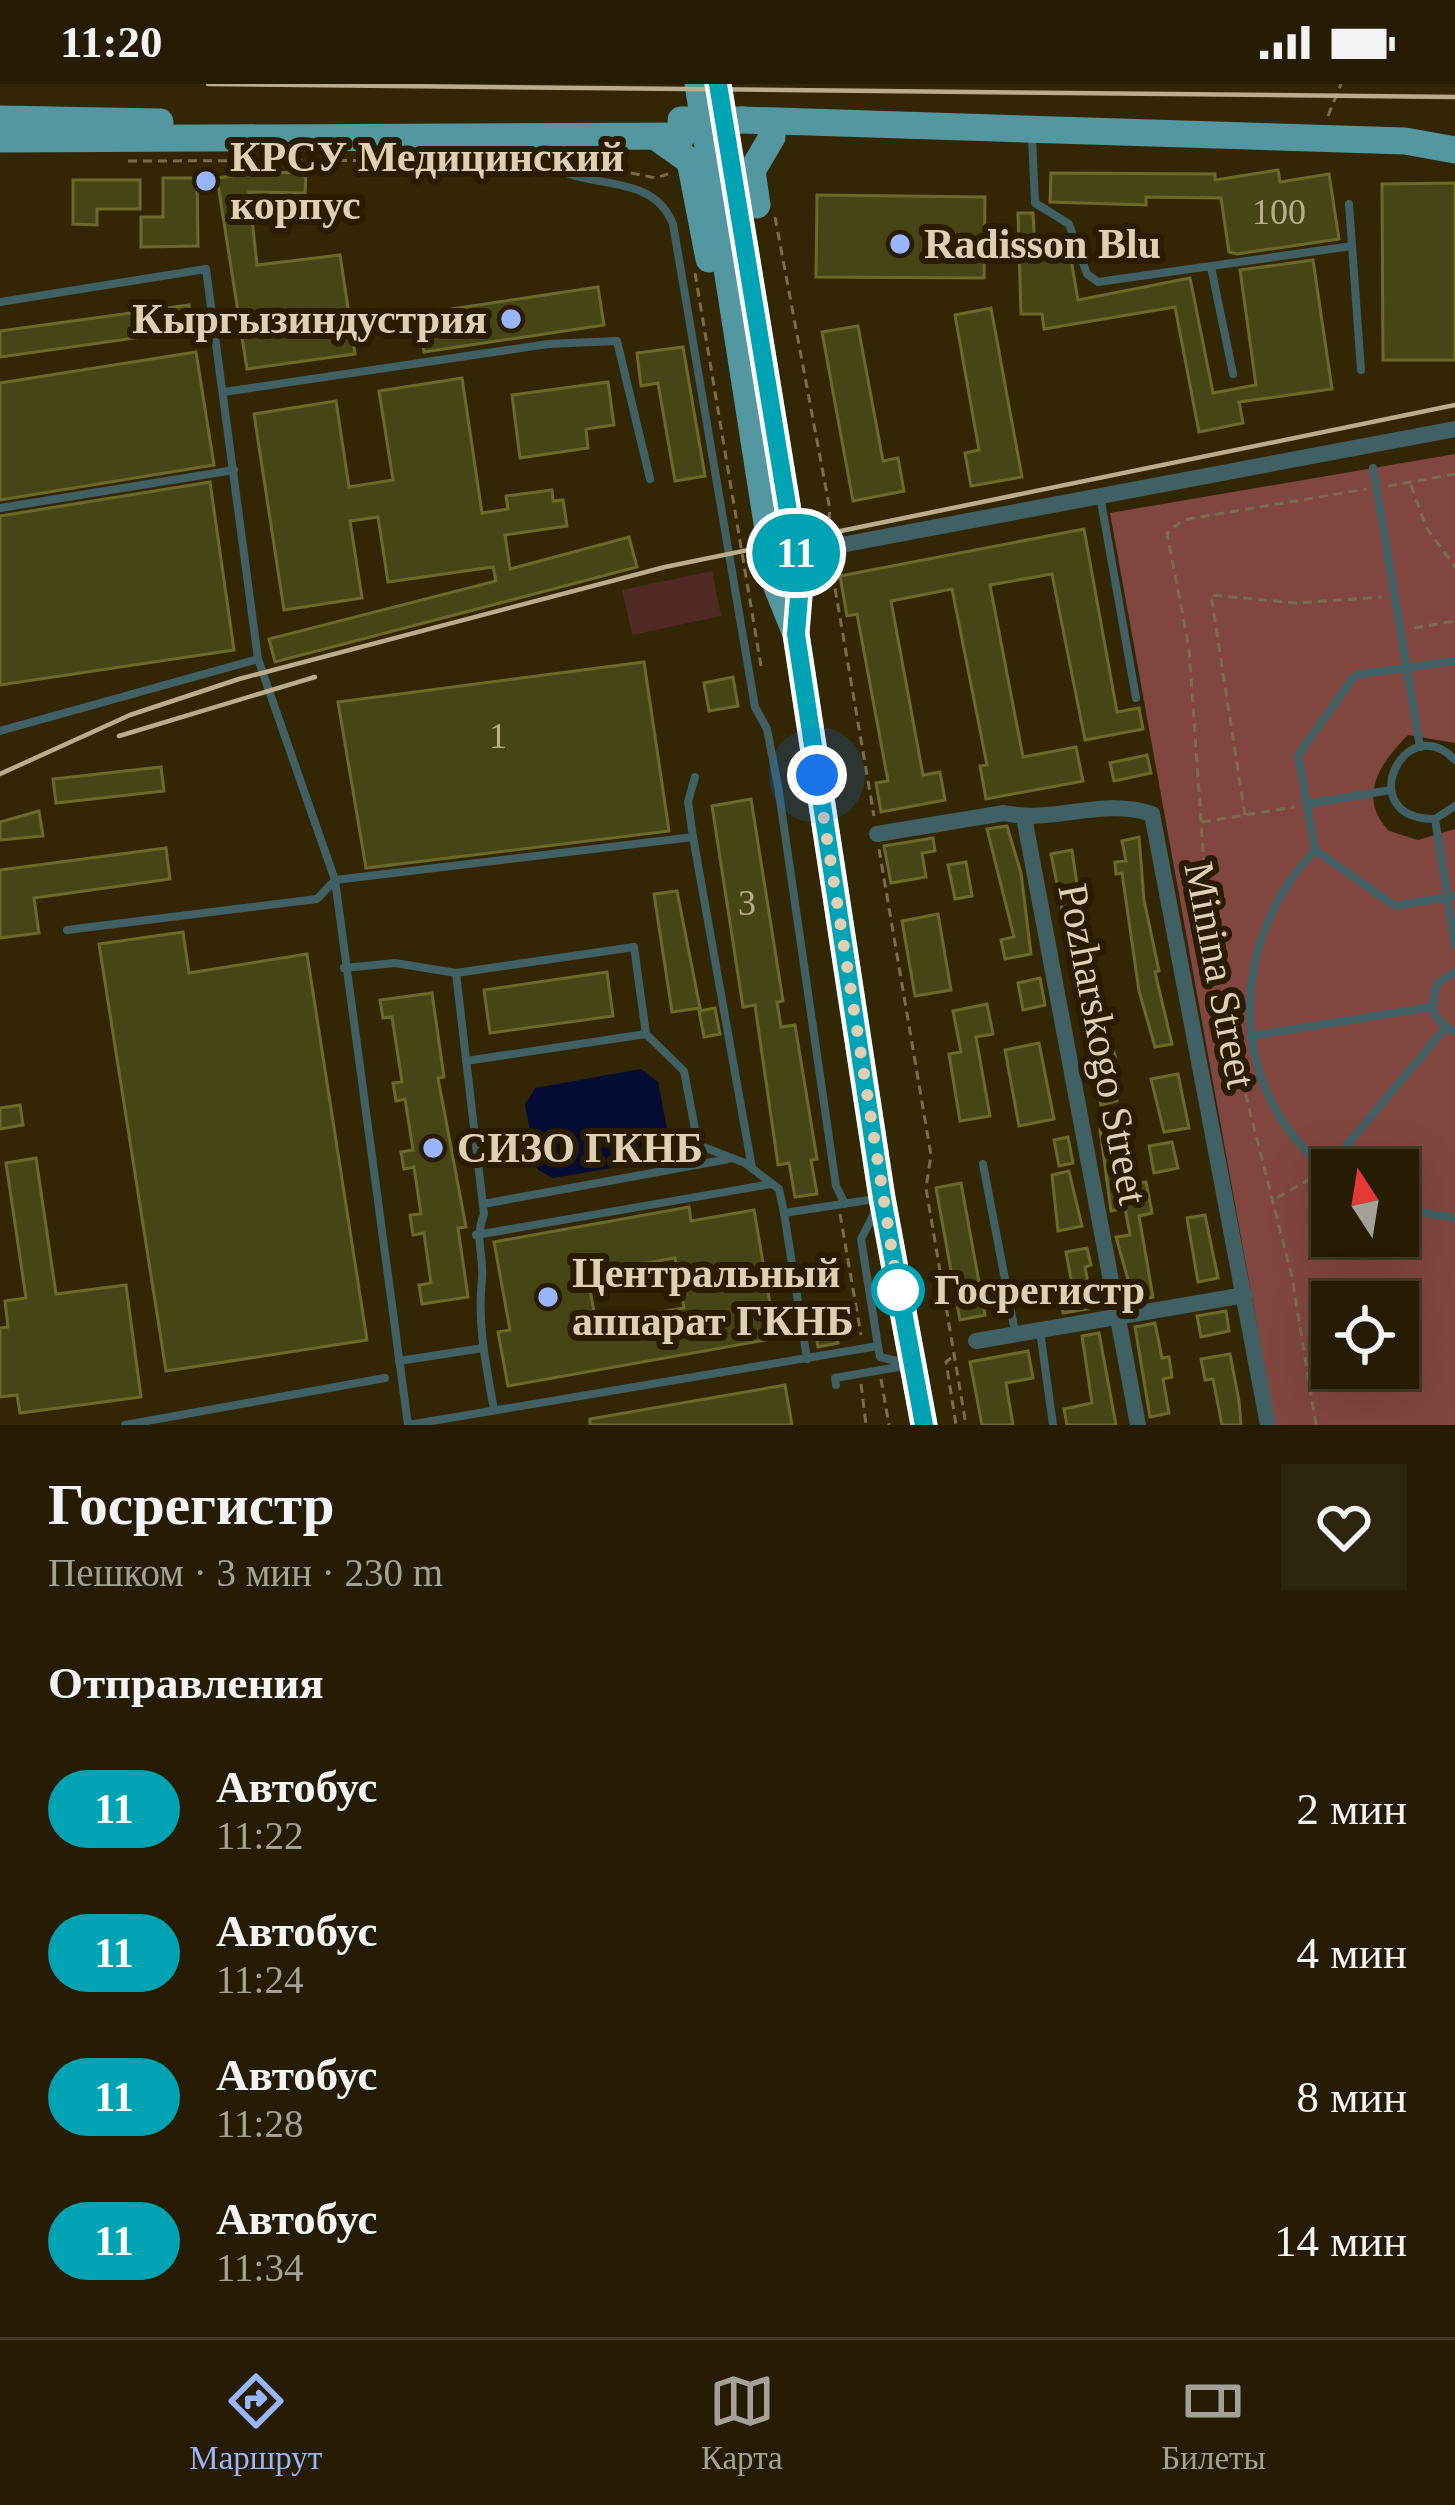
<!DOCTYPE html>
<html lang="ru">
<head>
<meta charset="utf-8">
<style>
  :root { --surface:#261c04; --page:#2e250e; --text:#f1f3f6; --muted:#a4a19a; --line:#423a26; --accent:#98b5fd }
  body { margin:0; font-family:"Times New Roman",serif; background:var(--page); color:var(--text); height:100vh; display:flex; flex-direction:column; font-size:45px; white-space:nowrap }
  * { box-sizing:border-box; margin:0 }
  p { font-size:39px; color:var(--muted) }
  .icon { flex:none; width:66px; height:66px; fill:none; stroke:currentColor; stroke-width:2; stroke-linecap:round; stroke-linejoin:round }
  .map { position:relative; height:1341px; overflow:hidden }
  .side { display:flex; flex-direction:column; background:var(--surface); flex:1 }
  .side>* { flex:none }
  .badge { padding:0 24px; border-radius:39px; font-size:42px; line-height:78px }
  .needle { width:78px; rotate:348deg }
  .buttons { position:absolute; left:1311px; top:1065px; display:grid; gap:24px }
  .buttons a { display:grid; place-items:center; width:108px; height:108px; border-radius:0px; background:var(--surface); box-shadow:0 12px 48px #0002,0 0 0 3px var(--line); font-size:60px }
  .you { position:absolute; width:60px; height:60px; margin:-30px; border:9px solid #fff; border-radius:50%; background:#1a73e8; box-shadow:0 0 0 18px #1a73e833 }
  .map>.badge { position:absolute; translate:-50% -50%; box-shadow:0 0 0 6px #fff }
  h2 { padding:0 48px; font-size:45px; line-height:108px }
  .round { display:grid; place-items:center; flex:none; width:126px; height:126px; border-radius:0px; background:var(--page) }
  .summary { display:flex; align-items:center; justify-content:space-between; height:204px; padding:0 48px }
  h1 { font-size:57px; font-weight:700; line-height:90px }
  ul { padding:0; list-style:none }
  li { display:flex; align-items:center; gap:36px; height:144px; padding:0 48px }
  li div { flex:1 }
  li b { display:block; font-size:45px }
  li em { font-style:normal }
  li .badge { min-width:132px; font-weight:700; text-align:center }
  .status { display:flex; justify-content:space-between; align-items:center; height:84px; padding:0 60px; background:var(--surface); direction:ltr }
  .status svg { height:33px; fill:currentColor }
  .dock { display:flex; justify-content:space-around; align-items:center; height:168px; border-top:3px solid var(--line); background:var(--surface); font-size:33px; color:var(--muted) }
  .dock a { display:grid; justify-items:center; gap:6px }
  .dock .active { color:var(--accent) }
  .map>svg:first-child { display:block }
  .green { fill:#512a26 }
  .forest { fill:#814640; fill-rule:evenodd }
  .water { fill:#040c36 }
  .building { fill:#474515; stroke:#6c6a2b; stroke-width:3; fill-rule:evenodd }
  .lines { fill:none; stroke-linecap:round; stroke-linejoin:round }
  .path { stroke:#7a6d4d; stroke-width:3; stroke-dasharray:9 6; stroke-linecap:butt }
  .lane { stroke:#406064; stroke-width:8 }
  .street { stroke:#406064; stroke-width:16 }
  .primary { stroke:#5397a0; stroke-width:27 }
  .rail { stroke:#baad8e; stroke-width:4.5 }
  .primary-bridge { stroke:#5397a0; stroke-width:27 }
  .line-casing { stroke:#fff; stroke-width:27 }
  .line { stroke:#00a3b4; stroke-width:18 }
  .walk { stroke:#ded1b3; stroke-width:12; stroke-dasharray:0 21.6 }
  .poi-dot { fill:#98b5fd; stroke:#291c00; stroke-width:4.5 }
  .stop-dot { fill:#fff; stroke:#00a3b4; stroke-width:6 }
  .labels { text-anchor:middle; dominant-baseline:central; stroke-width:12; stroke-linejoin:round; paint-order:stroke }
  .number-label { font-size:36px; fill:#b8ae8c }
  .poi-label { font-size:42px; font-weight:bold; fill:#ded1b3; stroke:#291c00; text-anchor:start }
  .street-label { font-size:42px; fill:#ded1b3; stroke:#291c00 }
  .stop-label { font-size:42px; font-weight:bold; fill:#ded1b3; stroke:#291c00; text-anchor:start }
</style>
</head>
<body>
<div class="status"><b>11:20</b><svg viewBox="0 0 49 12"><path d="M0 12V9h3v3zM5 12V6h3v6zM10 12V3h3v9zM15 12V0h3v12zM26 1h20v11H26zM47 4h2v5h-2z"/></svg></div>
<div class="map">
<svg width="1455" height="1341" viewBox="0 0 1455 1341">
  <rect width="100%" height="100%" fill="#332605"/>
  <!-- green -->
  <path class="green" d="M712,487L721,532L632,551L622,506Z"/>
  <!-- forest -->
  <path class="forest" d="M1455,370V659L1408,651C1381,678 1356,713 1389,747L1418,756L1455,745V1341H1275L1110,429ZM1332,1086H1398V1152H1332ZM1332,1218H1398V1284H1332Z"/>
  <!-- water -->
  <path class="water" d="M641,985L658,998L670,1061L659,1076L553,1094L537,1085L525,1021L535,1004Z"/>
  <!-- building -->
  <g class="building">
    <path d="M1278,86L1280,98L1329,90L1339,155L1237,170L1229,168L1221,114L1146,113V121L1050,118L1051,89L1215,90V96Z"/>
    <path d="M261,88L306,89L305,109L249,108L257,181L340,171L355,270L247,285L217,94Z"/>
    <path d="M163,94H197L198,162L141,163V133H163Z"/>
    <path d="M73,96H140V125H97V141L73,140Z"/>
    <path d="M1455,99V276H1383L1382,100Z"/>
    <path d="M817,111L985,113L984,194L816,193Z"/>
    <path d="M1018,129H1033L1035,164H1069L1078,216L1190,194L1213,309L1256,301L1240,186L1313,176L1332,305L1239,318L1243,339L1199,348L1175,223L1044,245L1042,230H1021Z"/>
    <path d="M598,203L604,241L424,268L418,230Z"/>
    <path d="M189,221L192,246L0,273V247Z"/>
    <path d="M991,224L1022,393L971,402L965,369L979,366L955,231Z"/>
    <path d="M858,242L883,377L898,374L904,407L853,417L822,248Z"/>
    <path d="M683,263L705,392L675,397L658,299L641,302L637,269Z"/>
    <path d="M196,268L214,381L0,416V299Z"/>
    <path d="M462,294L482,429L508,425L506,412L552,406L553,417L563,416L567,442L505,451L510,485L629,453L637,483L275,578L269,555L496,497L493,483L388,498L378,433L350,437L362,514L284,526L254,330L336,317L349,403L393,396L379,307Z"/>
    <path d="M608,298L614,341L586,345L588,364L520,374L512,311Z"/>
    <path d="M210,398L234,566L0,601V432Z"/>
    <path d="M1084,445L1117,628L1139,624L1143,645L1085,656L1052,490L990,501L1023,673L1076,663L1083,697L986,715L980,682L987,681L952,505L891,517L923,691L940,688L945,716L881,728L876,699L888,697L857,530L847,532L840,492Z"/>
    <path d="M644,578L669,747L366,784L338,618Z"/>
    <path d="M733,593L738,622L709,627L704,599Z"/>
    <path d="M1147,671L1151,689L1114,697L1110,679Z"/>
    <path d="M161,683L164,707L56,719L53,695Z"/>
    <path d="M751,715L783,917L777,918L781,943L795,941L817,1075L811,1076L817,1110L795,1113L789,1079L778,1081L755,921L743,923L712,722Z"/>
    <path d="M39,727L43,752L0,756V738Z"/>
    <path d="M1007,742L1021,789L1031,870L1005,875L1001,856L1014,853L987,745Z"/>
    <path d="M1139,753L1144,816L1159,887L1155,888L1172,960L1155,963L1139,907L1122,789L1116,790L1115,778L1126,777L1122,757Z"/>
    <path d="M933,754L935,767L922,769L926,793L891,799L884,762Z"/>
    <path d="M166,764L170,795L34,814L39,849L0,854V786Z"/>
    <path d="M1072,766L1083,842L1117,980L1110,982L1117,1017L1101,1021L1051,770Z"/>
    <path d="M966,778L972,812L955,815L948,781Z"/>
    <path d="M677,807L700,924L672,928L654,810Z"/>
    <path d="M938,830L951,906L915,912L902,837Z"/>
    <path d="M183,848L189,889L307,870L367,1256L166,1287L99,860Z"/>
    <path d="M607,888L613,932L490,949L484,906Z"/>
    <path d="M1040,894L1045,921L1023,926L1018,899Z"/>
    <path d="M432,909L444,993L438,994L466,1143L458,1144L468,1213L422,1220L419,1201L431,1199L424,1149L413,1151L410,1131L421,1130L414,1083L404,1085L401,1068L413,1066L405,1015L396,1017L393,999L402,998L392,933L383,934L380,916Z"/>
    <path d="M987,920L993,950L976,953L990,1032L960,1037L949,970L961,968L953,927Z"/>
    <path d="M715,924L720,950L704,953L699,927Z"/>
    <path d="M1039,959L1054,1035L1019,1042L1005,966Z"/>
    <path d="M1178,990L1189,1044L1164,1048L1151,995Z"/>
    <path d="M20,1021L23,1041L0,1045V1024Z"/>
    <path d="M1124,1040L1130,1101L1146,1098L1152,1129L1139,1132L1153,1213L1134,1217L1116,1153L1130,1151L1125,1124L1111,1127L1100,1045Z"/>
    <path d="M1068,1053L1073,1079L1059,1082L1054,1056Z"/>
    <path d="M1172,1058L1178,1084L1154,1089L1149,1062Z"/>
    <path d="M36,1074L56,1210L126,1201L141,1313L20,1329L17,1311L0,1313V1244L8,1243L5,1217L26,1214L6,1079Z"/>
    <path d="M1069,1087L1082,1142L1058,1147L1052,1091Z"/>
    <path d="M961,1099L985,1231L960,1236L936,1104Z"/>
    <path d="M689,1123L691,1137L754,1126L776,1254L508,1302L498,1248L510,1246L494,1158ZM675,1174L684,1224L596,1239L587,1189Z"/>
    <path d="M1205,1131L1218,1194L1198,1198L1187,1134Z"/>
    <path d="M1087,1164L1091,1181L1085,1183L1093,1224L1063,1229L1059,1209L1073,1206L1066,1168Z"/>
    <path d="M832,1225L838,1259L818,1263L812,1229Z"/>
    <path d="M1226,1227L1229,1247L1201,1253L1197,1232Z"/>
    <path d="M1155,1239L1162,1274L1169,1273L1172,1293L1163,1295L1169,1329L1150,1333L1135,1243Z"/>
    <path d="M1099,1249L1116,1341H1067L1064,1325L1092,1319L1082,1252Z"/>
    <path d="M1028,1267L1033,1294L1006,1299L1013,1341H982L970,1278Z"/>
    <path d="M1230,1270L1239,1317L1241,1341H1222L1213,1295L1205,1296L1201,1275Z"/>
    <path d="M785,1301L792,1341H590V1335Z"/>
  </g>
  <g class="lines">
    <!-- path -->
    <g class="path">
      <path d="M1328,32L1341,0"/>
      <path d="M128,77L545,76"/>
      <path d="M572,77L656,94L668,90"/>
      <path d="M775,133L830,426L827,454"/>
      <path d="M695,189L761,582"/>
      <path d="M1411,401L1426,443L1455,483"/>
      <path d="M1388,402L1455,390"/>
      <path d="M830,475L874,732"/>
      <path d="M1414,544L1455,537"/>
      <path d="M1245,731L1211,511L1296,519L1382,513"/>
      <path d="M1202,738L1294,723"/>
      <path d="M879,765L931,1071L926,1104L966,1341"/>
      <path d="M1277,1114L1315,1092"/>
      <path d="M840,1130L861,1251"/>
      <path d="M951,1274L946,1278L956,1341"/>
      <path d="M881,1295L889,1341"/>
      <path d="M861,1300L866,1341"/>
      <path d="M1316,1341L1292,1193L1233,961L1208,838L1189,564L1167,449L1183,436L1367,405"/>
    </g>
    <!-- lane -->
    <g class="lane">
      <path d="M1032,53L1035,119L1069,140L1087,190L1098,198L1352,162"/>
      <path d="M559,57V77L569,90C607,103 655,95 673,140L755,623L767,645L778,702L836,1102L845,1120"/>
      <path d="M1349,120L1361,286"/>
      <path d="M1211,183L1233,290"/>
      <path d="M0,218L206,185L258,575L335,796L408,1341"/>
      <path d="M224,308L548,260L617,257L650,395"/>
      <path d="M1373,384L1420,663"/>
      <path d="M1100,412L1136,614"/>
      <path d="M0,424L234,386"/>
      <path d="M1455,577L1355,591L1298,671L1315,766L1395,822L1455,812"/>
      <path d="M0,647L258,575"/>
      <path d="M1455,676C1405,623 1351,735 1435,735L1455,722"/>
      <path d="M695,693L688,718L693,753L752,1084"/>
      <path d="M1307,720L1391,706"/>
      <path d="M1435,735L1455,861"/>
      <path d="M1315,766C1226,860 1225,1008 1332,1090"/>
      <path d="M67,846L317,815L335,796L693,753"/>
      <path d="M344,884L395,879L456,889L634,863L646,950L684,987L698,1061L745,1079L779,1105L784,1129L875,1115"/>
      <path d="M1455,888L1438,899C1428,920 1433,938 1455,948"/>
      <path d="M456,889L484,1130C474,1155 484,1170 482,1195C477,1240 486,1281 494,1326"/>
      <path d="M1250,952L1432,923"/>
      <path d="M466,977L646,950"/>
      <path d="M983,1080L1015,1248"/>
      <path d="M1326,1086L1445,944"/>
      <path d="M483,1120L729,1075"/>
      <path d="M1398,1124L1455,1134"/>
      <path d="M876,1126L861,1155L878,1262L880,1273L905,1279"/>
      <path d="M784,1129L807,1275"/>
      <path d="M476,1151L771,1100"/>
      <path d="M1040,1247L1053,1341"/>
      <path d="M399,1277L483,1264"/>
      <path d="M836,1301L835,1294L904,1282"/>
      <path d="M125,1341L385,1294"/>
      <path d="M408,1341L878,1262"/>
    </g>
    <!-- street -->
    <g class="street">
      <path d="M841,461L1455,345"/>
      <path d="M1024,733L1138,1341"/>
      <path d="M877,750L1004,729C1055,740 1102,713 1152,730L1268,1341"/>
      <path d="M976,1257L1245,1211"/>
    </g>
    <!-- primary -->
    <g class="primary">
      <path d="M698,0L777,503L796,550L882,1114L924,1341"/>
      <path d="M718,0L800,500L796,540"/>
      <path d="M0,35L160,38"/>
      <path d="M743,36L1405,57L1455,66"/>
      <path d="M656,53L690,77L709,175"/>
      <path d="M0,55L682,52"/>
      <path d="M757,121L752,87L772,53"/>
    </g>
    <!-- rail -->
    <g class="rail">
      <path d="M208,0L1455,13"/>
      <path d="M119,652L315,593"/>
      <path d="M0,690L130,631L239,595L665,483L1455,321"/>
    </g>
    <!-- primary-bridge -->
    <path class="primary-bridge" d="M681,36H743"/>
  </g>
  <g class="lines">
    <!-- line casing -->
    <g class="line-casing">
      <path id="line" d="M718,0L800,500L796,550L882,1114L924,1341"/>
    </g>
    <!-- line -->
    <use href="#line" class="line"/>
    <!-- walk -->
    <path class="walk" d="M817,691L898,1206"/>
  </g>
  <!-- markers -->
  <g class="poi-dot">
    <circle cx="206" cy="97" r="12"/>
    <circle cx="900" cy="160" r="12"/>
    <circle cx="511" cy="235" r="12"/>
    <circle cx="433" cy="1064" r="12"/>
    <circle cx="548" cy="1213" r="12"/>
  </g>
  <circle class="stop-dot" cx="898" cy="1206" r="24"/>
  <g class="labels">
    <!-- number labels -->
    <g class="number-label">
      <text x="1279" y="128">100</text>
      <text x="498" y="652">1</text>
      <text x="747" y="819">3</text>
    </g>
    <!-- poi labels -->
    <g class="poi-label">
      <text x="230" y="73">КРСУ Медицинский<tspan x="230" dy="48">корпус</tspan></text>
      <text x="924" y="160">Radisson Blu</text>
      <text x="487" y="235" text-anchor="end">Кыргызиндустрия</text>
      <text x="457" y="1064">СИЗО ГКНБ</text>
      <text x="572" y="1189">Центральный<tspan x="572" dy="48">аппарат ГКНБ</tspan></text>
    </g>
    <!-- street labels -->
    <g class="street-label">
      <text transform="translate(1220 891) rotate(79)">Minina Street</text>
      <text transform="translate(1103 960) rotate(79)">Pozharskogo Street</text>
    </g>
    <!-- stop labels -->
    <g class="stop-label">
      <text x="934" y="1206">Госрегистр</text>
    </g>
  </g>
</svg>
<div class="buttons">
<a><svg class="needle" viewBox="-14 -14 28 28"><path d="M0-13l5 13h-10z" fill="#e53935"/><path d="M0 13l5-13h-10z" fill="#a4a19a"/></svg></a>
<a><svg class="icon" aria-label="locate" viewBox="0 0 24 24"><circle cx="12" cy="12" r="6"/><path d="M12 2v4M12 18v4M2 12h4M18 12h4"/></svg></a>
</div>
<div class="you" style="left:817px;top:691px"></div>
<b class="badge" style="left:796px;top:469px;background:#00a3b4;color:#fff">11</b>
</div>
<section class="side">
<div class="summary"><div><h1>Госрегистр</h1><p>Пешком · 3 мин · 230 m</p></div><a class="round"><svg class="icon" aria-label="heart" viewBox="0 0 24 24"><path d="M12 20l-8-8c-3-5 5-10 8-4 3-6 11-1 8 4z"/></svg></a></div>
<h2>Отправления</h2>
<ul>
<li><span class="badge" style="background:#00a3b4;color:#fff">11</span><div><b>Автобус</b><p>11:22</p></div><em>2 мин</em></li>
<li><span class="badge" style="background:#00a3b4;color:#fff">11</span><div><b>Автобус</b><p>11:24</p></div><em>4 мин</em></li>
<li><span class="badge" style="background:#00a3b4;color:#fff">11</span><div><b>Автобус</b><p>11:28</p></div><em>8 мин</em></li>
<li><span class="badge" style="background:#00a3b4;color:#fff">11</span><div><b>Автобус</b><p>11:34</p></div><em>14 мин</em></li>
</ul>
</section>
<nav class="dock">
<a class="active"><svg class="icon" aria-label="directions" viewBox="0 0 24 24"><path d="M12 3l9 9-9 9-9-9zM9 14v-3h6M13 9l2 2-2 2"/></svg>Маршрут</a>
<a><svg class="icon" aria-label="map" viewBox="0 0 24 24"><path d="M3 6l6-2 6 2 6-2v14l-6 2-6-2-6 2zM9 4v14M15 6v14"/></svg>Карта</a>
<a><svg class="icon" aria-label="tickets" viewBox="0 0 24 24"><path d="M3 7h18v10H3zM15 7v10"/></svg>Билеты</a>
</nav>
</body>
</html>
